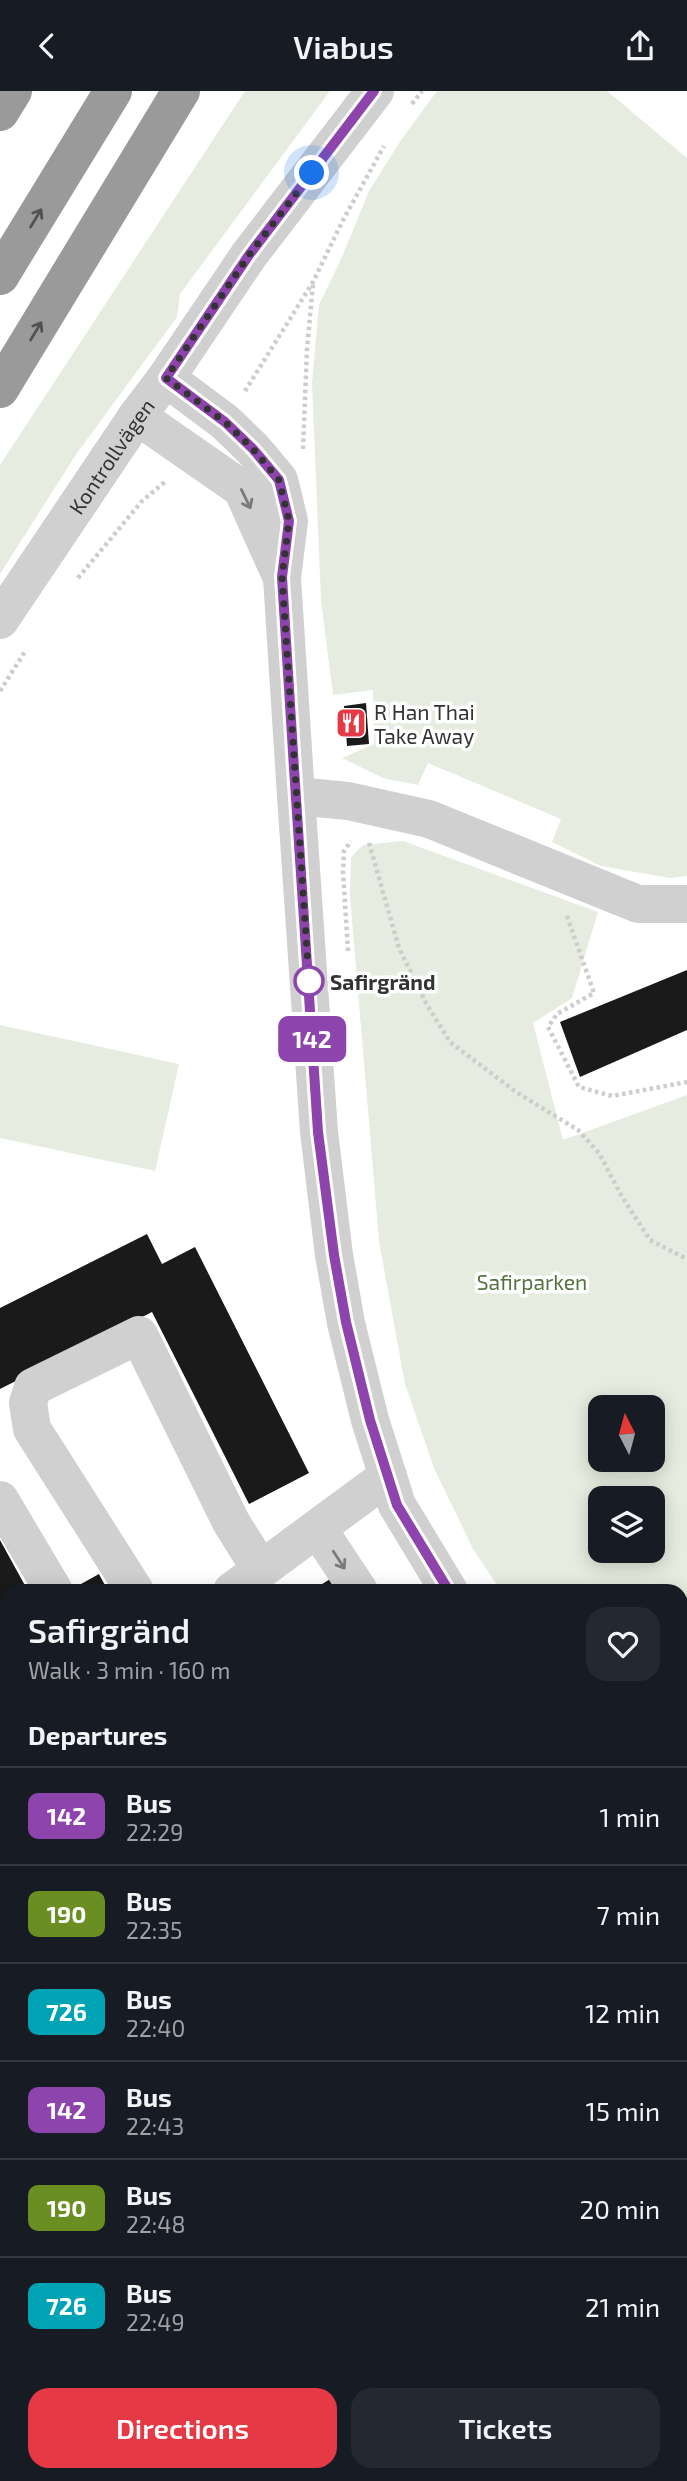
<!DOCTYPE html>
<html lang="en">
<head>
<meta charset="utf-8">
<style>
  :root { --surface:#171b24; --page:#242831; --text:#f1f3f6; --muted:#9ea1a6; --line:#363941; --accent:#e63946 }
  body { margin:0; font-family:"Exo 2",sans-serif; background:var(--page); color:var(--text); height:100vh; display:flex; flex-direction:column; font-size:26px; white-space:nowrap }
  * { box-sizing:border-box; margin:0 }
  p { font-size:23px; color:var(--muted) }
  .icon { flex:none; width:38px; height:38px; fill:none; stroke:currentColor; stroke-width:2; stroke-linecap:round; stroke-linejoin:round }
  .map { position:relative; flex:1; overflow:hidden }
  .details { position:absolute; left:0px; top:1493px; width:688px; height:898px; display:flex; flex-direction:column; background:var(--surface); border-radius:21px 21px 0 0; box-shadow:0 4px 18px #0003 }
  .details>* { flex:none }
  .badge { padding:0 14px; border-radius:10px; font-size:24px; line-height:46px }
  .needle { width:46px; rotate:354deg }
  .buttons { position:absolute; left:588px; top:1304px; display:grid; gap:14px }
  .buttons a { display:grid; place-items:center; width:77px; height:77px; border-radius:14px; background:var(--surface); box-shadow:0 4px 18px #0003; font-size:35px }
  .you { position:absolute; width:35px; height:35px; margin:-18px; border:5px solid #fff; border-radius:50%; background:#1a73e8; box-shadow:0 0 0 10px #1a73e833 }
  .map>.badge { position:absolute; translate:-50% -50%; box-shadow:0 0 0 4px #fff }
  h2 { padding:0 28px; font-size:26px; line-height:63px }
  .round { display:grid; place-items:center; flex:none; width:74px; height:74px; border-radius:21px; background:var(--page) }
  .head { display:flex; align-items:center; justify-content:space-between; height:119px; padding:0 28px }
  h1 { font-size:33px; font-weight:600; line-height:52px }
  .action { display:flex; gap:14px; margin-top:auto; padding:14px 28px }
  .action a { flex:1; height:80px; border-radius:21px; background:var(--accent); color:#fff; font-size:28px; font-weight:600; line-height:80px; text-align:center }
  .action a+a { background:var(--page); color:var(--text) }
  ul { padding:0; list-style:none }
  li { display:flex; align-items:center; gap:21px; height:98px; padding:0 28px; border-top:2px solid var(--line) }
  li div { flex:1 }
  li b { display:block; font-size:26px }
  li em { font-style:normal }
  li .badge { min-width:77px; font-weight:700; text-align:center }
  header { display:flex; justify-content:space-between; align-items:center; height:91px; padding:0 28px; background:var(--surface); font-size:32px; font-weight:600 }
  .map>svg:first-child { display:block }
  .green { fill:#e6ecdf; fill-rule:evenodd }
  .building { fill:#1a1a1a }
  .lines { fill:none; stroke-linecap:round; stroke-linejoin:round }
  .path { stroke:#cdcdcd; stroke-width:4.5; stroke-dasharray:3.5 3.5; stroke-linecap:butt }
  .minor { stroke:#d0d0d0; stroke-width:38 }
  .highway { stroke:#9a9a9a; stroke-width:38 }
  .oneway { stroke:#525252 }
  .oneway2 { stroke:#7a7a7a }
  .line-casing { stroke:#fff; stroke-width:16 }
  .line { stroke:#8e44ad; stroke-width:10 }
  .walk { stroke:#333; stroke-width:7; stroke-dasharray:0 12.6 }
  .stop-dot { fill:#fff; stroke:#8e44ad; stroke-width:3.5 }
  .labels { text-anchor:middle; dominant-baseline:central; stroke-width:7; stroke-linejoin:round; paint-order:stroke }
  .street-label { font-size:21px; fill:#333; stroke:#fff }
  .poi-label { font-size:21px; fill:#333; stroke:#fff; text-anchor:start }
  .stop-label { font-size:21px; font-weight:bold; fill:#333; stroke:#fff; text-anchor:start }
  .park-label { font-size:21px; fill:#56703f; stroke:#fff }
</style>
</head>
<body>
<header><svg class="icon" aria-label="back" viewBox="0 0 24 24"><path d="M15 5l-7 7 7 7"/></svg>Viabus<svg class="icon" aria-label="share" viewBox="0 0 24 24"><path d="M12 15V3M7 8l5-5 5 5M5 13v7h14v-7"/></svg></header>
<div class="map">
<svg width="687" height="2390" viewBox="0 0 687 2390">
  <rect width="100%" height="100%" fill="#fff"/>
  <!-- green -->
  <g class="green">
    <path d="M245,0H330L180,203L177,226L77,362L0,483V374Z"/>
    <path d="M437,0H607L687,67V785L670,787L601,775L552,751L561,728L428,672L418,694L383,687L342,667L374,653L373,599L333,604L321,509L312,292L319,214L342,166L369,100L401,49Z"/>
    <path d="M403,750L598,821L572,907L533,932L563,1049L687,1004V1700L681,1695V1500H501L473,1458L434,1377L405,1293L379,1150L350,805L351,766L363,754ZM600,1316H653V1368H600ZM600,1407H653V1460H600Z"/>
    <path d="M0,934L179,973L155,1080L0,1047Z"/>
    <path d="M681,1805L687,1810V1904L681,1919Z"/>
    <path d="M7,1912V2055L0,2064V1913Z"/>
    <path d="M681,1966L687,1970V2049L681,2053Z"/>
    <path d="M687,2232V2390H530L532,2384H681V2235Z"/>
  </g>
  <!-- building -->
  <g class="building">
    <path d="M366,612L369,653L347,655L344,615Z"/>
    <path d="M687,879V939L580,986L560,931Z"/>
    <path d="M147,1143L162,1173L195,1156L309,1382L249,1413L152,1221L0,1298V1217Z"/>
    <path d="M0,1449L28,1500H7V1568L0,1555Z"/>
    <path d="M99,1483L108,1500H73L72,1498Z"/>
    <path d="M335,1485L344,1500H311Z"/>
    <path d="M0,1818L7,1832V1900L0,1903Z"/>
    <path d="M687,2105V2176L681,2180V2109Z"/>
    <path d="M0,2267L7,2270V2375L0,2372Z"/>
    <path d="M394,2384H435L450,2390H391Z"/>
  </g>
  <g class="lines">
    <!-- path -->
    <g class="path">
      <path d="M412,13L422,0"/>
      <path d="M245,300L313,191L343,129L384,55"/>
      <path d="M303,358L307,258L313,193"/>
      <path d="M78,487L142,410L166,390"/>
      <path d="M0,600L26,559"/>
      <path d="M369,752L399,857L427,914L450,951L516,1001L578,1039L599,1062L621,1104L650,1149L687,1168"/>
      <path d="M567,825L594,902L557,923L548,936L579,996L612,1005L687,991"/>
      <path d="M348,860L343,781L344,760L351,750"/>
      <path d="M681,1698L687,1701"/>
      <path d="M681,2203L687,2198"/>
      <path d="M681,2361L687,2364"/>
      <path d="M71,2384L74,2390"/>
      <path d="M670,2384L672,2390"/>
      <path d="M320,2390L327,2384"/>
    </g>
    <!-- minor -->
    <g class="minor">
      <path d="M166,287L225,331L253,358L279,389L289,430L282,487L296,705L319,1041L334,1164L346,1232L370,1329L397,1414L449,1500"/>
      <path d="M137,325L242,398L282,487"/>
      <path id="s1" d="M0,529L137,325L166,287L249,164L375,0"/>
      <path d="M296,705L348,710L429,728L638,813H687"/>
      <path d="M0,1409L54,1500"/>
      <path d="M318,1438L359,1500"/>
      <path d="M135,1500L32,1338L28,1312L33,1296L139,1244L231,1431L261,1479"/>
      <path d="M232,1500L388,1385"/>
      <path d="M0,1592L7,1603"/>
      <path d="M0,1674L7,1669"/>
      <path d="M681,1756L687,1761"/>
      <path d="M0,2203H7"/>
      <path d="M213,2384L217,2390"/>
    </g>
    <!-- highway -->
    <g class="highway">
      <path d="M0,21L13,0"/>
      <path d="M0,185L113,0"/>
      <path d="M0,298L181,0"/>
    </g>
  </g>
  <!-- one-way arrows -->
  <defs><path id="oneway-shaft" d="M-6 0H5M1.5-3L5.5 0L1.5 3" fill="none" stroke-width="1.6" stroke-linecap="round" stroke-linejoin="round" transform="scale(1.75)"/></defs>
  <g class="oneway">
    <use href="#oneway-shaft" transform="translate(36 127) rotate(-59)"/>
    <use href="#oneway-shaft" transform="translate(36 240) rotate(-59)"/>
  </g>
  <g class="oneway2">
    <use href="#oneway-shaft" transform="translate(246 408) rotate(64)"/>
    <use href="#oneway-shaft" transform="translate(339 1469) rotate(57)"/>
  </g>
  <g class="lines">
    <!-- line casing -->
    <g class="line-casing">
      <path id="line" d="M374,0L249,164L166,287L225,331L253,358L279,389L289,430L282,486L294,677L318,1041L334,1164L346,1231L370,1329L397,1414L449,1500"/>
    </g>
    <!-- line -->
    <use href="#line" class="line"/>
    <!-- walk -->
    <path class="walk" d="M309,890L282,486L289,430L279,389L253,358L225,331L166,287L249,164L312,82"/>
  </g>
  <!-- icons -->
  <defs>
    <g id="restaurant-square" transform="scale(1.575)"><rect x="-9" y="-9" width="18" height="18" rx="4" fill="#e63946" stroke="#fff"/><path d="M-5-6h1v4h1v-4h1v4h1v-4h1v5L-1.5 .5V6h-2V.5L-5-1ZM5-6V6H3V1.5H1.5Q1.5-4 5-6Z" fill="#fff"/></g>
  </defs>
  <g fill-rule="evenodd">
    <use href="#restaurant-square" x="351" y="632"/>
  </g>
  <!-- markers -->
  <circle class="stop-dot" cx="309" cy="890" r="14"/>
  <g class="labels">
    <!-- street labels -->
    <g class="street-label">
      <text stroke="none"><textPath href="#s1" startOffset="198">Kontrollvägen</textPath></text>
    </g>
    <!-- poi labels -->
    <g class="poi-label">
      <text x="374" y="620">R Han Thai<tspan x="374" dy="24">Take Away</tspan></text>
    </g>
    <!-- stop labels -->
    <g class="stop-label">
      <text x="330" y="890">Safirgränd</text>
    </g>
    <!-- park labels -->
    <g class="park-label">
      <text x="532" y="1190">Safirparken</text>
    </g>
  </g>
</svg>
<div class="buttons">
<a><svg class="needle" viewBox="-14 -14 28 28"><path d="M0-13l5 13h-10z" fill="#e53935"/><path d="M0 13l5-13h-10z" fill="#9ea1a6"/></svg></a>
<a><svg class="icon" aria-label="layers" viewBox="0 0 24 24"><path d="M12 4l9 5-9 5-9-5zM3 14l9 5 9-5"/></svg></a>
</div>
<div class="you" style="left:312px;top:82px"></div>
<b class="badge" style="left:312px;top:948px;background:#8e44ad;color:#fff">142</b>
<section class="details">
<div class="head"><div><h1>Safirgränd</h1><p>Walk · 3 min · 160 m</p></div><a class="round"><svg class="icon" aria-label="heart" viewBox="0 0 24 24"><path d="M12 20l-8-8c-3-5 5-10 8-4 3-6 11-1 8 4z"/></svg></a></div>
<h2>Departures</h2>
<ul>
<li><span class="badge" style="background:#8e44ad;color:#fff">142</span><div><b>Bus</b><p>22:29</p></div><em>1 min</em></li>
<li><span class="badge" style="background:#6b8e23;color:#fff">190</span><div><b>Bus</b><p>22:35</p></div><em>7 min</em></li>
<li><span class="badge" style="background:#00a3b4;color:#fff">726</span><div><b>Bus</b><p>22:40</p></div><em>12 min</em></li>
<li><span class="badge" style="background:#8e44ad;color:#fff">142</span><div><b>Bus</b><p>22:43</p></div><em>15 min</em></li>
<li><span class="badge" style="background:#6b8e23;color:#fff">190</span><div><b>Bus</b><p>22:48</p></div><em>20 min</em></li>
<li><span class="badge" style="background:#00a3b4;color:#fff">726</span><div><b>Bus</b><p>22:49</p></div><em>21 min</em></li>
</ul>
<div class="action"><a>Directions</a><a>Tickets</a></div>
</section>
</div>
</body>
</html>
